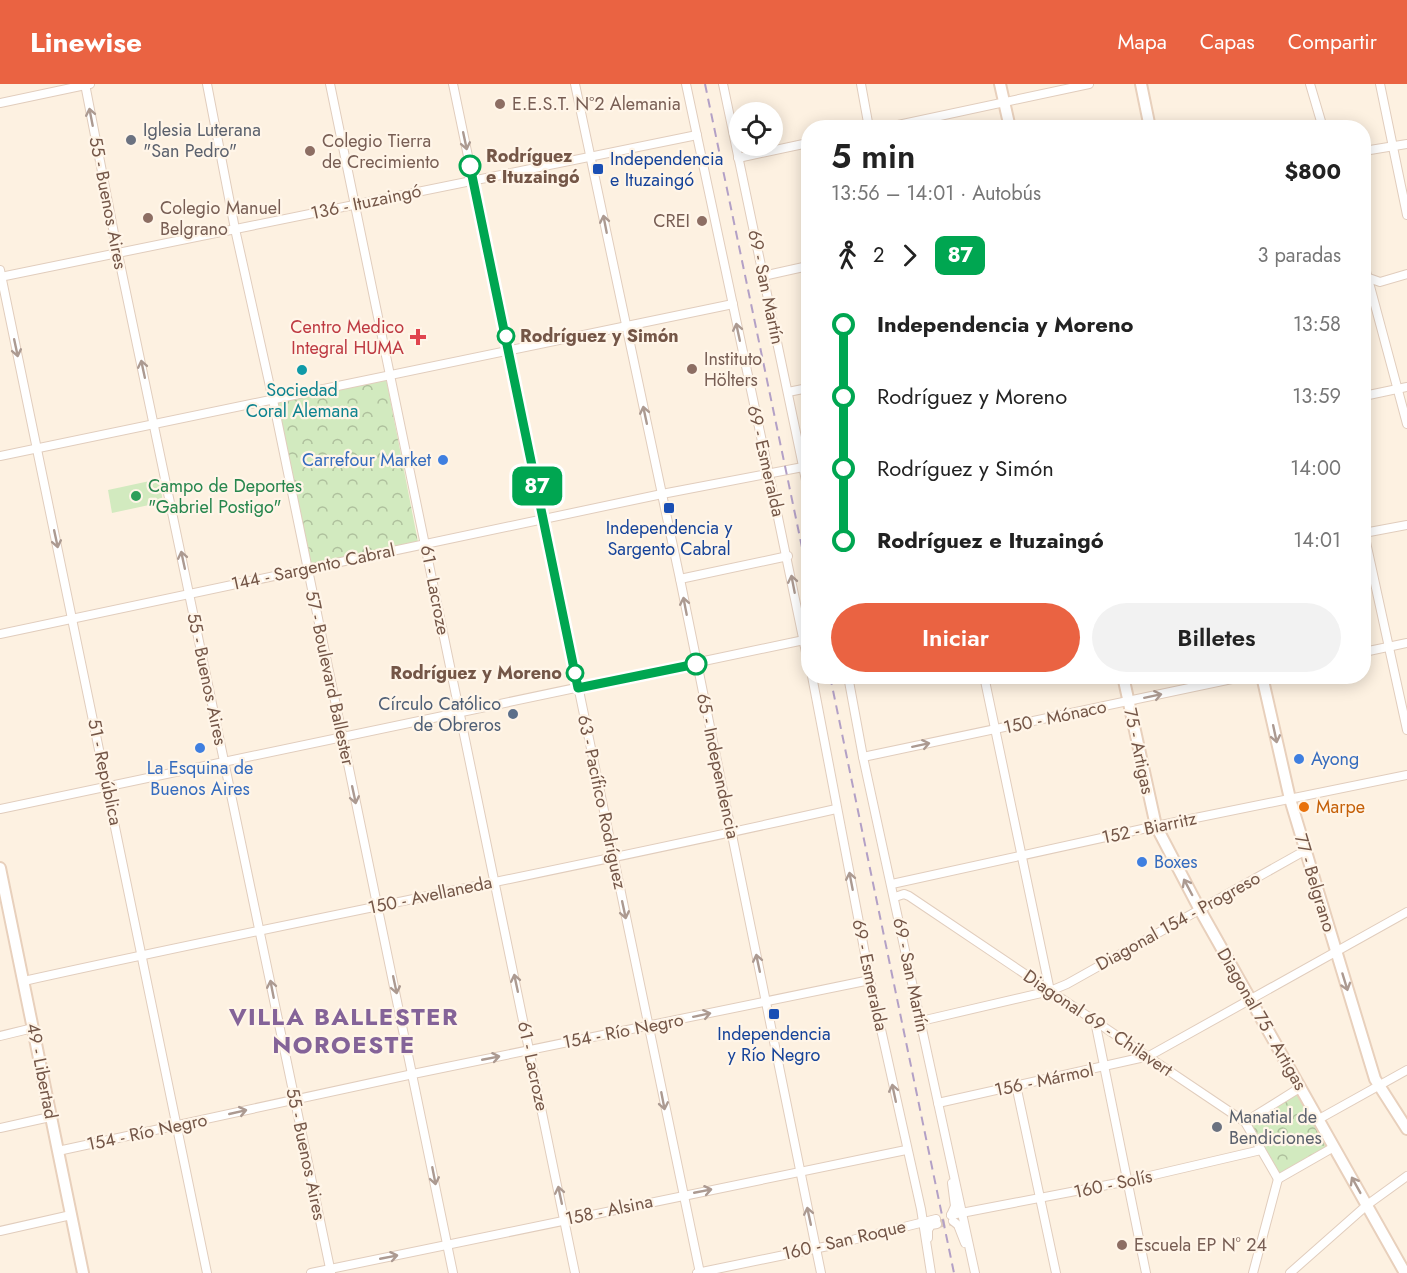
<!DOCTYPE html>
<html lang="es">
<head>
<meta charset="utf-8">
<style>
  :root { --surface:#fff; --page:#f2f2f2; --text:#222; --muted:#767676; --accent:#ea6342 }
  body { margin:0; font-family:Jost,sans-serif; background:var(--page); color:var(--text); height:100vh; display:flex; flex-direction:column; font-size:22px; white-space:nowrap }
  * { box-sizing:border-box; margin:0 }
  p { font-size:20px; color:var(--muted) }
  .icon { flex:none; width:33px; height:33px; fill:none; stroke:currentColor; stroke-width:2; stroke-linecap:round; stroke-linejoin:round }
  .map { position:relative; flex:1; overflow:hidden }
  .drawer { position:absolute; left:801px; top:36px; width:570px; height:564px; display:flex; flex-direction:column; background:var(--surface); border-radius:24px; box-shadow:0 3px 15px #0003 }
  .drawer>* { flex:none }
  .badge { padding:0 12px; border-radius:9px; font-size:21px; line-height:39px }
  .tools { position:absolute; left:729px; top:18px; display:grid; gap:12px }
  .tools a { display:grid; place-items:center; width:54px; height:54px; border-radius:50%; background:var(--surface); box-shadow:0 3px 15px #0003; font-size:30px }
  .map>.badge { position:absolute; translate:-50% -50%; box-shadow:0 0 0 3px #fff }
  .legs { display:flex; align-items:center; gap:9px; height:66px; padding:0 30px; font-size:20px }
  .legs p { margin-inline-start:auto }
  .summary { display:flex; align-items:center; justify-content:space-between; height:102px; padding:0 30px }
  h1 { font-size:33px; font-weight:600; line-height:45px }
  .action { display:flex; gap:12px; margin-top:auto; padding:12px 30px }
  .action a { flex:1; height:69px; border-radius:36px; background:var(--accent); color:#fff; font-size:24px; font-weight:600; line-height:69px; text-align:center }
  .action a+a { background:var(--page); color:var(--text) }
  ul { padding:0 30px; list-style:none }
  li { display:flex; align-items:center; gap:21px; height:72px; font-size:22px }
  li i { display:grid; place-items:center; width:9px; height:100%; margin:0 8px; background:currentColor }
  li i::after { content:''; width:15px; height:15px; margin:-8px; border:4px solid; border-radius:50%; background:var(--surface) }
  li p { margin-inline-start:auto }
  li:first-child i { background:linear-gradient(#0000 50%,currentColor 0) }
  li:last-child i { background:linear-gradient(currentColor 50%,#0000 0) }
  header { display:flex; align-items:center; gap:36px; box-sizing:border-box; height:84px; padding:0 30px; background:var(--accent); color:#fff }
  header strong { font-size:28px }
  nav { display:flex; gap:33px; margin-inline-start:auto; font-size:21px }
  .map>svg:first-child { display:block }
  .grass { fill:#d2eabf }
  .park { fill:url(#park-crowns) }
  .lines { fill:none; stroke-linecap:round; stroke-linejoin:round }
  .street-tunnel { stroke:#dbcaba; stroke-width:8; stroke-dasharray:8 4; stroke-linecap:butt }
  .street-casing { stroke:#e1cdbd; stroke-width:10 }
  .secondary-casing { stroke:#e8d0bc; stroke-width:14 }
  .street { stroke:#fff; stroke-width:8 }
  .secondary { stroke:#fff; stroke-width:10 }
  .rail { stroke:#b3a0c6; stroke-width:2; stroke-dasharray:9 6; stroke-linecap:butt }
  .oneway { stroke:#ac9a91 }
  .line-1-casing { stroke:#fff; stroke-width:14 }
  .line-1 { stroke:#00a651; stroke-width:9 }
  .education-dot { fill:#8d6e63; stroke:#fff5e8; stroke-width:2 }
  .worship-dot { fill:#6b7280; stroke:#fff5e8; stroke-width:2 }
  .stop-1-dot { fill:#fff; stroke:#00a651; stroke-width:3 }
  .transit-dot { fill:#1a4fb4; stroke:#fff5e8; stroke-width:2 }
  .health-dot { fill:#e0444e; stroke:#fff5e8; stroke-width:2 }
  .culture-dot { fill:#0f9aa8; stroke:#fff5e8; stroke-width:2 }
  .shop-dot { fill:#3f7fe0; stroke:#fff5e8; stroke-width:2 }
  .leisure-dot { fill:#2e9e5b; stroke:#fff5e8; stroke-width:2 }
  .service-dot { fill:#5c6f8a; stroke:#fff5e8; stroke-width:2 }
  .food-dot { fill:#e8710a; stroke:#fff5e8; stroke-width:2 }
  .labels { text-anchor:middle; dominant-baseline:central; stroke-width:4.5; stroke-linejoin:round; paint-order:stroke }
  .education-label { font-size:18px; fill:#785e54; stroke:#fff5e8; text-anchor:start }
  .worship-label { font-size:18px; fill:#5b616d; stroke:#fff5e8; text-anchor:start }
  .stop-label { font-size:18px; font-weight:bold; fill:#745647; stroke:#fff5e8; text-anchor:start }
  .transit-label { font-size:18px; fill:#164399; stroke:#fff5e8 }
  .street-label { font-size:18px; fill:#745647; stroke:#fff5e8 }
  .health-label { font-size:18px; fill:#be3a42; stroke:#fff5e8; text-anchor:end }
  .culture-label { font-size:18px; fill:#0d838f; stroke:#fff5e8 }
  .shop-label { font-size:18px; fill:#366cbe; stroke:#fff5e8; text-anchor:start }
  .leisure-label { font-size:18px; fill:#27864d; stroke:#fff5e8; text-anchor:start }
  .service-label { font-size:18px; fill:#4e5e75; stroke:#fff5e8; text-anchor:end }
  .food-label { font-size:18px; fill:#c56008; stroke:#fff5e8; text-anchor:start }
  .district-label { font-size:24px; font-weight:bold; letter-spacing:1.5px; fill:#846398; stroke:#fff5e8 }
</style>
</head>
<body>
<header>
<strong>Linewise</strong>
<nav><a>Mapa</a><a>Capas</a><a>Compartir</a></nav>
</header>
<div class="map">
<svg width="1407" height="1189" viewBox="0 0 1407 1189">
  <defs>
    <pattern id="park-crowns" width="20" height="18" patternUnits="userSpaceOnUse" patternTransform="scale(1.5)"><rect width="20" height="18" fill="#d2eabf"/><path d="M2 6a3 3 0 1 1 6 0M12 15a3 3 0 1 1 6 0" fill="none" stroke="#afc09d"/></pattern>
  </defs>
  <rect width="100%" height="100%" fill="#fdf1e1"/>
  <!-- grass -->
  <path class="grass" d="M159,395L163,418L112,429L108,406Z"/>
  <!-- park -->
  <g class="park">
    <path d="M386,294L418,458L308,481L277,317Z"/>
    <path d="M1298,1009L1329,1061L1279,1090L1249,1038Z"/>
  </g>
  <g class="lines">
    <!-- street-tunnel -->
    <path class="street-tunnel" d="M937,1140L953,1137"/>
    <!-- street casing -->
    <g class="street-casing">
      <g id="street">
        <path d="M85,0L118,170L331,1189"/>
        <path d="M207,0L235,145L273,316L453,1189"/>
        <path d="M330,0L575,1189"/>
        <path d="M453,0L700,1189"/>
        <path d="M575,0L680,495L821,1189"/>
        <path d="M686,0C726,193 769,385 808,578"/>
        <path d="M723,0L808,406"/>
        <path d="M861,0L869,44"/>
        <path d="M1310,0L1323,44"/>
        <path d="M1380,0L1407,131"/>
        <path d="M0,19L90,0"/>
        <path d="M884,44L1089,0"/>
        <path d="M1364,67L1407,60"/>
        <path d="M738,74L808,59"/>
        <path d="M1364,180L1407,340"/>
        <path d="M0,186L207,1189"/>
        <path d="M763,192L808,182"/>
        <path d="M0,193L697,51"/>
        <path d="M1366,193L1380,198L1407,190"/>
        <path d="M788,308L808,304"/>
        <path d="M1364,312L1407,303"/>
        <path d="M0,372L733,220"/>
        <path d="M1364,449L1407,646"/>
        <path d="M1364,449L1407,441"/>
        <path d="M680,495L788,472"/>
        <path d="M0,550L662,410L803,383"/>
        <path d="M1364,568L1407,559"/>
        <path d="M812,592L870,896L921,1125L931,1189"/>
        <path d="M848,592L863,673L975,1189"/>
        <path d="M984,592L1050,907"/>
        <path d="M863,673L1246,592"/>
        <path d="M0,725L804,556"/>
        <path d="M892,800L1156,742L1407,691"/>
        <path d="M895,813L904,810L909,812L1245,1038L1278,1095"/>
        <path d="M24,897C294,837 567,786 836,725"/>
        <path d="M921,937L1050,907L1067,900L1306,766"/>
        <path d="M1095,937L1146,1189"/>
        <path d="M0,952L33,944"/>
        <path d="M1016,1001L1056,1189"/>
        <path d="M938,1019L1149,972L1407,828"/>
        <path d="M1319,1035L1407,986"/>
        <path d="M1245,1038L1301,1003"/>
        <path d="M0,1044L50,1033"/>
        <path d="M58,1067L413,990L870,896"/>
        <path d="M1278,1095L1334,1063"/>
        <path d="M951,1131L1128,1097L1261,1066"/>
        <path d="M951,1131L955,1122L952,1099"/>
        <path d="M953,1137L958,1141L965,1159"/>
        <path d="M0,1147L71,1131"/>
        <path d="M928,1154V1146L931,1141L937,1140"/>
        <path d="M311,1189L906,1066"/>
        <path d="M697,1189L828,1162L936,1135"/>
        <path d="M1253,1189L1278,1095"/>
        <path d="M1290,1189L1367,1121L1407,1092"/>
      </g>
    </g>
    <!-- secondary casing -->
    <g class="secondary-casing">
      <g id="secondary">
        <path d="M1000,0L1010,44"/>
        <path d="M1141,0L1150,44"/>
        <path d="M1123,592L1156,742L1200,826L1405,1189"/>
        <path d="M1262,592L1290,715L1375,995L1407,1045"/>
        <path d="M0,784L83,1189"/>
      </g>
    </g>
    <!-- street -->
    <use href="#street" class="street"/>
    <!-- secondary -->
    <use href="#secondary" class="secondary"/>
    <!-- rail -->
    <g class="rail">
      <path d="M705,0L808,492"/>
      <path d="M830,592L954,1189"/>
    </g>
  </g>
  <!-- one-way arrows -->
  <defs><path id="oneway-shaft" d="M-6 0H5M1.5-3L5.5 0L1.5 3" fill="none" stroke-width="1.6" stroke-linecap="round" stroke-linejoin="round" transform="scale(1.5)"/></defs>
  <g class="oneway">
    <use href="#oneway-shaft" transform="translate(91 33) rotate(-101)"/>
    <use href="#oneway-shaft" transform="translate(465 57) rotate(78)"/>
    <use href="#oneway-shaft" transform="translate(605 140) rotate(-101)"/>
    <use href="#oneway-shaft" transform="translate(738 248) rotate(-102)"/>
    <use href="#oneway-shaft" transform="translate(16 264) rotate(78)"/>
    <use href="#oneway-shaft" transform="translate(143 285) rotate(-102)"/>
    <use href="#oneway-shaft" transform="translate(645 331) rotate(-102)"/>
    <use href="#oneway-shaft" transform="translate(56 455) rotate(78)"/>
    <use href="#oneway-shaft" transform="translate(183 476) rotate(-102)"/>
    <use href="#oneway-shaft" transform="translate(793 500) rotate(-101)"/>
    <use href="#oneway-shaft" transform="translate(685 522) rotate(-101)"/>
    <use href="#oneway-shaft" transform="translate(1153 612) rotate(-12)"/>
    <use href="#oneway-shaft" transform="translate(1275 650) rotate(78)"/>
    <use href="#oneway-shaft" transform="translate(921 661) rotate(-12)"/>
    <use href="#oneway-shaft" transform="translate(354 711) rotate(78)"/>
    <use href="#oneway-shaft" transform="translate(851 797) rotate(-101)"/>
    <use href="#oneway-shaft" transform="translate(1188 803) rotate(-118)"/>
    <use href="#oneway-shaft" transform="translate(624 826) rotate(78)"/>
    <use href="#oneway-shaft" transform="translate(758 879) rotate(-102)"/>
    <use href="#oneway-shaft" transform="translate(1345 898) rotate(73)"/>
    <use href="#oneway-shaft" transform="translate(516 899) rotate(-102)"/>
    <use href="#oneway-shaft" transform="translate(395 901) rotate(78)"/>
    <use href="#oneway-shaft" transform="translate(272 905) rotate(-101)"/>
    <use href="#oneway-shaft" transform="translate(702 931) rotate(-12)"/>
    <use href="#oneway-shaft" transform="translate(491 974) rotate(-11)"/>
    <use href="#oneway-shaft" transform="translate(894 1009) rotate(-102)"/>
    <use href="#oneway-shaft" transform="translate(663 1017) rotate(79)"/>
    <use href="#oneway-shaft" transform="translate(238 1028) rotate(-13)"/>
    <use href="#oneway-shaft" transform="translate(434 1092) rotate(79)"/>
    <use href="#oneway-shaft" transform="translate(1356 1101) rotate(-119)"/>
    <use href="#oneway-shaft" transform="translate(703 1107) rotate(-11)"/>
    <use href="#oneway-shaft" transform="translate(560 1111) rotate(-102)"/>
    <use href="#oneway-shaft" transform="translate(809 1132) rotate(-102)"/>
    <use href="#oneway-shaft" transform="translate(389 1173) rotate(-11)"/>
  </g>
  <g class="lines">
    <!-- line-1 casing -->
    <g class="line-1-casing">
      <path id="line-1" d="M470,82L578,604L696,580"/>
    </g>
    <!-- line-1 -->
    <use href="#line-1" class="line-1"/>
  </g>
  <!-- markers -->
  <g class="education-dot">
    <circle cx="500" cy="20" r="6"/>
    <circle cx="310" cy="67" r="6"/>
    <circle cx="148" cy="134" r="6"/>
    <circle cx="702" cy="137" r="6"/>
    <circle cx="692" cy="285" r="6"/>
    <circle cx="1122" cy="1161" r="6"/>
  </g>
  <g class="worship-dot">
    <circle cx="131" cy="56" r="6"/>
    <circle cx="1217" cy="1043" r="6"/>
  </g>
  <g class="stop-1-dot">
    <circle cx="470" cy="82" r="10"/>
    <circle cx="506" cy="252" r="8"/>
    <circle cx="696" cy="580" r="10"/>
    <circle cx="575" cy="589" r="8"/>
  </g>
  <g class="transit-dot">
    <rect x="592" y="79" width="12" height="12" rx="3"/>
    <rect x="663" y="418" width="12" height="12" rx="3"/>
    <rect x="768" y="924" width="12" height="12" rx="3"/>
  </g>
  <path class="health-dot" d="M415 244h6v6h6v6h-6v6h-6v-6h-6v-6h6z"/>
  <circle class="culture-dot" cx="302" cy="286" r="6"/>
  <g class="shop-dot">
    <circle cx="443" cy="376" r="6"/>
    <circle cx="200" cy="664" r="6"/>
    <circle cx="1299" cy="675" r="6"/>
    <circle cx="1142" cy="778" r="6"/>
  </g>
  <circle class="leisure-dot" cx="136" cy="412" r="6"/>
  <circle class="service-dot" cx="513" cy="630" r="6"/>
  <circle class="food-dot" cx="1304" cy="723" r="6"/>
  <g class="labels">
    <!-- education labels -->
    <g class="education-label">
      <text x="512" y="20">E.E.S.T. Nº2 Alemania</text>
      <text x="322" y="57">Colegio Tierra<tspan x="322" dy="21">de Crecimiento</tspan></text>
      <text x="160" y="124">Colegio Manuel<tspan x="160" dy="21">Belgrano</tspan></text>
      <text x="690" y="137" text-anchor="end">CREI</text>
      <text x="704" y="275">Instituto<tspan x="704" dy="21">Hölters</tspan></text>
      <text x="1134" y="1161">Escuela EP N° 24</text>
    </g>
    <!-- worship labels -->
    <g class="worship-label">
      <text x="143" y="46">Iglesia Luterana<tspan x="143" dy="21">"San Pedro"</tspan></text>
      <text x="1229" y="1033">Manatial de<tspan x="1229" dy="21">Bendiciones</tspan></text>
    </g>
    <!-- stop labels -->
    <g class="stop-label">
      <text x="486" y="72">Rodríguez<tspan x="486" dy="21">e Ituzaingó</tspan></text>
      <text x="520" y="252">Rodríguez y Simón</text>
      <text x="562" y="589" text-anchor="end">Rodríguez y Moreno</text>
    </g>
    <!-- transit labels -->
    <g class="transit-label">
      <text x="610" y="75" text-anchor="start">Independencia<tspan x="610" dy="21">e Ituzaingó</tspan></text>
      <text x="669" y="444">Independencia y<tspan x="669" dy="21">Sargento Cabral</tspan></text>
      <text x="774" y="950">Independencia<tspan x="774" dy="21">y Río Negro</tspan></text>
    </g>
    <!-- street labels -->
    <g class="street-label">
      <text transform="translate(366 118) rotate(-12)">136 - Ituzaingó</text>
      <text transform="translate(108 119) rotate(79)">55 - Buenos Aires</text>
      <text transform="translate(766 203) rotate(78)">69 - San Martín</text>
      <text transform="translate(766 377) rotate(77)">69 - Esmeralda</text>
      <text transform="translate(313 483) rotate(-12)">144 - Sargento Cabral</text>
      <text transform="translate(435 506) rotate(79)">61 - Lacroze</text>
      <text transform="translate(330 594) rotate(78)">57 - Boulevard Ballester</text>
      <text transform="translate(207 595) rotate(78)">55 - Buenos Aires</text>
      <text transform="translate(1055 633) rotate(-12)">150 - Mónaco</text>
      <text transform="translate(1139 667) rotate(78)">75 - Artigas</text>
      <text transform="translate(718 682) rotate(78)">65 - Independencia</text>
      <text transform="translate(105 688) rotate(78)">51 - República</text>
      <text transform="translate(602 718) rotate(78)">63 - Pacífico Rodríguez</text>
      <text transform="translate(1149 744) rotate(-12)">152 - Biarritz</text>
      <text transform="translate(1315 799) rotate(73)">77 - Belgrano</text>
      <text transform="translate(430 811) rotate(-12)">150 - Avellaneda</text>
      <text transform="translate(1178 837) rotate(-29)">Diagonal 154 - Progreso</text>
      <text transform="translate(870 891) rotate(78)">69 - Esmeralda</text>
      <text transform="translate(911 891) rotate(78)">69 - San Martín</text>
      <text transform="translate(1262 935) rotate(60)">Diagonal 75 - Artigas</text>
      <text transform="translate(1098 939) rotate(34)">Diagonal 69 - Chilavert</text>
      <text transform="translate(623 947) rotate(-11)">154 - Río Negro</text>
      <text transform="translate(533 982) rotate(78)">61 - Lacroze</text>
      <text transform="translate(42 987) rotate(79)">49 - Libertad</text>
      <text transform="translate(1044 996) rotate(-12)">156 - Mármol</text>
      <text transform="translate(147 1048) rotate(-12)">154 - Río Negro</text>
      <text transform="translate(306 1070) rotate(78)">55 - Buenos Aires</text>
      <text transform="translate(1113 1100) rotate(-12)">160 - Solís</text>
      <text transform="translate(609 1126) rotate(-12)">158 - Alsina</text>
      <text transform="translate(844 1156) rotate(-13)">160 - San Roque</text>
    </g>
    <!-- health labels -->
    <g class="health-label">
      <text x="404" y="243">Centro Medico<tspan x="404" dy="21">Integral HUMA</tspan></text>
    </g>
    <!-- culture labels -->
    <g class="culture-label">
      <text x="302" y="306">Sociedad<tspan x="302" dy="21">Coral Alemana</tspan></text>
    </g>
    <!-- shop labels -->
    <g class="shop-label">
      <text x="431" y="376" text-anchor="end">Carrefour Market</text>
      <text x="1311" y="675">Ayong</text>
      <text x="200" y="684" text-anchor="middle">La Esquina de<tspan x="200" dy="21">Buenos Aires</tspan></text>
      <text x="1154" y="778">Boxes</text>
    </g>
    <!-- leisure labels -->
    <g class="leisure-label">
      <text x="148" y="402">Campo de Deportes<tspan x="148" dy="21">"Gabriel Postigo"</tspan></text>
    </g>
    <!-- service labels -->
    <g class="service-label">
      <text x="501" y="620">Círculo Católico<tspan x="501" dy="21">de Obreros</tspan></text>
    </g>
    <!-- food labels -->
    <g class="food-label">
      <text x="1316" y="723">Marpe</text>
    </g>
    <!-- district labels -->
    <g class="district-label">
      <text x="344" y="932">VILLA BALLESTER<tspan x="344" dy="28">NOROESTE</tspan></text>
    </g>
  </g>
</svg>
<div class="tools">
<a><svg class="icon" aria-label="locate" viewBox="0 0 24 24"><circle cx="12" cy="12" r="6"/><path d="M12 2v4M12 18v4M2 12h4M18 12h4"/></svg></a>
</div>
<b class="badge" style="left:537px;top:402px;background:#00a651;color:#fff">87</b>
<section class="drawer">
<div class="summary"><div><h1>5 min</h1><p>13:56 – 14:01 · Autobús</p></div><b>$800</b></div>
<div class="legs"><svg class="icon" aria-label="walk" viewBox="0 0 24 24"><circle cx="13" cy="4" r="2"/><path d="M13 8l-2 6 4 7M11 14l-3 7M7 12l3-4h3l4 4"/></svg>2<svg class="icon" aria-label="forward" viewBox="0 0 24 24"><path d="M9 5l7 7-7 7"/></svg><b class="badge" style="background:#00a651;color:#fff">87</b><p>3 paradas</p></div>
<ul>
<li><i style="color:#00a651"></i><b>Independencia y Moreno</b><p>13:58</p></li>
<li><i style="color:#00a651"></i><span>Rodríguez y Moreno</span><p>13:59</p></li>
<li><i style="color:#00a651"></i><span>Rodríguez y Simón</span><p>14:00</p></li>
<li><i style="color:#00a651"></i><b>Rodríguez e Ituzaingó</b><p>14:01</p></li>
</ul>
<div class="action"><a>Iniciar</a><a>Billetes</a></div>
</section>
</div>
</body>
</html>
